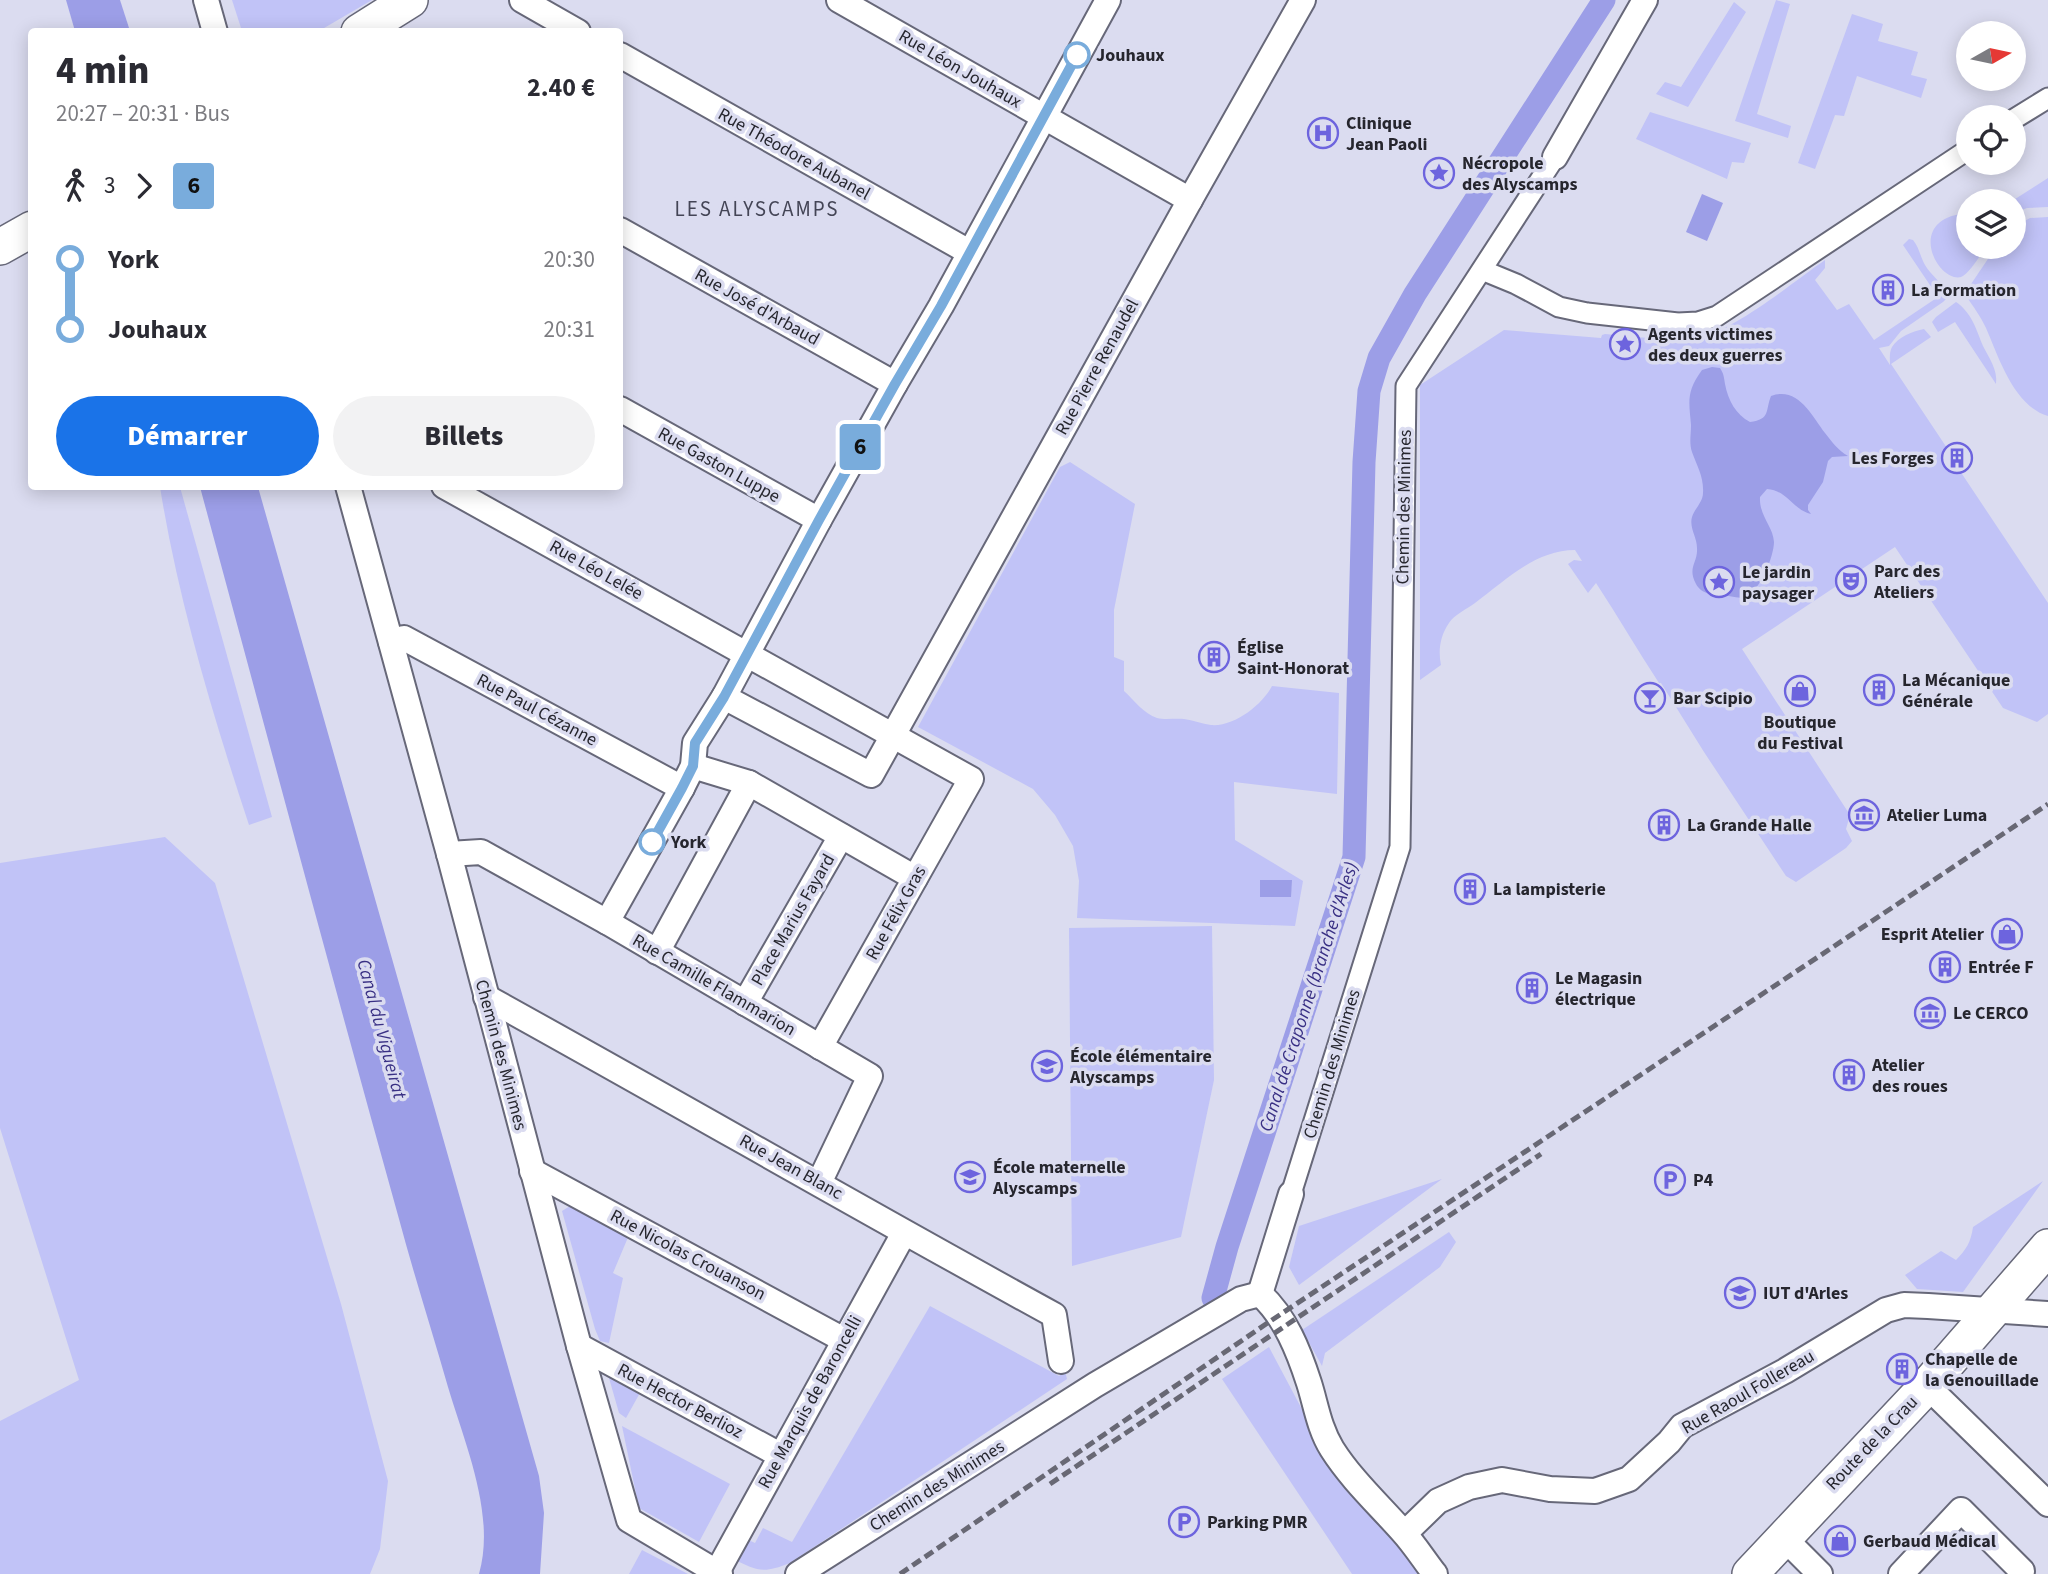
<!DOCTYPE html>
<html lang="fr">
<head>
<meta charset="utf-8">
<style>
  :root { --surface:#fff; --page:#f2f2f3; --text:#2b2b33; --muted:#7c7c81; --accent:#1a73e8 }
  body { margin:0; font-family:"Source Sans 3",sans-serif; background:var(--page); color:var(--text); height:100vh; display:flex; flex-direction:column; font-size:26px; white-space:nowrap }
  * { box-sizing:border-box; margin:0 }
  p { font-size:23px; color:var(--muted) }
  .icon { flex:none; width:38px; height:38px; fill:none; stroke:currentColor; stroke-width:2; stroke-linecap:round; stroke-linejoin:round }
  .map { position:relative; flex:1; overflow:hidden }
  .drawer { position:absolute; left:28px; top:28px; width:595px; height:462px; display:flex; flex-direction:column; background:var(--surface); border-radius:7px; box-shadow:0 4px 18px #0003 }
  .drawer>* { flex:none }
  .badge { padding:0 14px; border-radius:5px; font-size:24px; line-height:46px }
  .needle { width:46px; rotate:81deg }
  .controls { position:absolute; left:1956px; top:21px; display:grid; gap:14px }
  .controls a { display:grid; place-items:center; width:70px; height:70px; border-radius:50%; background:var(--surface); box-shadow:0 4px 18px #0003; font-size:35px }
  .map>.badge { position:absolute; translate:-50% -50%; box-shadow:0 0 0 4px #fff }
  .legs { display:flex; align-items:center; gap:10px; height:77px; padding:0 28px; font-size:23px }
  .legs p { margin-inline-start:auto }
  .summary { display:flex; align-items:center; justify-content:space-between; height:119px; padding:0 28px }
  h1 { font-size:38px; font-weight:800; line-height:52px }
  .action { display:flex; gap:14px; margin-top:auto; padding:14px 28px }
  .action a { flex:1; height:80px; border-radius:42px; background:var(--accent); color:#fff; font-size:28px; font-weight:800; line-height:80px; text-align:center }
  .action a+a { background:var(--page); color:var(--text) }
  ul { padding:0 28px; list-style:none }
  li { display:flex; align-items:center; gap:24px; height:70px; font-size:26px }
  li i { display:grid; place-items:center; width:10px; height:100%; margin:0 9px; background:currentColor }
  li i::after { content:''; width:18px; height:18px; margin:-9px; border:5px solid; border-radius:50%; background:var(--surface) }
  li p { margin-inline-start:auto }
  li:first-child i { background:linear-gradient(#0000 50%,currentColor 0) }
  li:last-child i { background:linear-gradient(currentColor 50%,#0000 0) }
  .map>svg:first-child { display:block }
  .green { fill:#c1c3f7 }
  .water { fill:#9c9ee7 }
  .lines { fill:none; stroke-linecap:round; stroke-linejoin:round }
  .canal { stroke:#9c9ee7; stroke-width:23 }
  .pedestrian-casing { stroke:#676879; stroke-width:23 }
  .minor-casing { stroke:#676879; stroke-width:28 }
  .secondary-casing { stroke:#676879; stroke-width:38 }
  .pedestrian { stroke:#fff; stroke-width:19 }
  .minor { stroke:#fff; stroke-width:24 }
  .secondary { stroke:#fff; stroke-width:35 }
  .rail { stroke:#686874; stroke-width:5; stroke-dasharray:10 5; stroke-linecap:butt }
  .line-1-casing { stroke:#fff; stroke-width:16 }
  .line-1 { stroke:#79acdc; stroke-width:10 }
  .stop-1-dot { fill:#fff; stroke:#79acdc; stroke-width:3.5 }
  .labels { text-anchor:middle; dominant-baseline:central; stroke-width:7; stroke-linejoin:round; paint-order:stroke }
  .stop-label { font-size:18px; font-weight:bold; fill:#26262e; stroke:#dbdcf0; text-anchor:start }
  .street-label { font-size:18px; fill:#26262e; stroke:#dbdcf0 }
  .poi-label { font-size:18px; font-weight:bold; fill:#26262e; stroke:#dbdcf0; text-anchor:start }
  .water-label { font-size:19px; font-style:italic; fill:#393084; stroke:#dbdcf0 }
  .quarter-label { font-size:21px; letter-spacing:2px; fill:#444556; stroke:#dbdcf0 }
</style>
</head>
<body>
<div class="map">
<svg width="2048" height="1574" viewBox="0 0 2048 1574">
  <rect width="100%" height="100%" fill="#dbdcf0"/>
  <!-- green -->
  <g class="green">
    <path d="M232,0H372L319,31H242Z"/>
    <path d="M1776,0L1790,4L1757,114L1791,126L1788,138L1735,121Z"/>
    <path d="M1734,2L1746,12L1688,107L1656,94L1665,82L1681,87Z"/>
    <path d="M1852,14L1883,24L1878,41L1918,52L1911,75L1927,79L1921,98L1857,76L1844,116L1835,115L1815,169L1798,163Z"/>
    <path d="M1650,112L1751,143L1744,163L1732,162L1727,179L1636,139Z"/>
    <path d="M2048,178V207L2027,208L2014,213V201H2012Z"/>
    <path d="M1969,213V247H1986C1981,254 1969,274 1961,277C1937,283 1903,217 1969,213Z"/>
    <path d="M2048,217V416C2014,406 1999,358 1986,328C1981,317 1973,306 1966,296L1967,290L1996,247H2014V227L2030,218Z"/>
    <path d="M1909,239L1913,240C1919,247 1920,256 1925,265C1931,276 1945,284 1948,297L1943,302L1901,331L1889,346L1879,348L1890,365C1890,360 1889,352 1892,347C1898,337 1913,331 1924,329L1931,337L1891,364L1949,451L1948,453L2048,603V714L2037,722L2003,708L1895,547L1742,649L1850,815L1846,829L1852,841L1846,848L1796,882L1786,876L1704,752L1661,683H1659C1637,650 1618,616 1596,583L1588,593L1568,564L1574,560L1582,561L1575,550C1535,550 1505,581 1475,603C1467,609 1454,615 1449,623C1440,636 1438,651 1441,665L1420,680V385L1504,330L1601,338L1602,335L1605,334C1634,336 1667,342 1696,338C1732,333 1793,282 1825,260V268L1815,280L1837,310L1849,304L1874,340L1938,297L1903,245Z"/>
    <path d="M1956,302C1972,313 1976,329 1983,346C1989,358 1998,370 1996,384L1955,322L1938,332L1932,322L1936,317Z"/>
    <path d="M1070,462L1135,504L1114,610V657L1124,661V691C1134,700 1144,714 1157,718C1165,720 1176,718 1184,719C1193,720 1202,724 1211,725C1234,727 1262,705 1272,686L1339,693L1337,794L1234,782L1235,840L1303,881L1295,926L1077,918L1079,881L1073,846L1055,815L1033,789L918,727L1060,467Z"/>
    <path d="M160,487H180L272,817L249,825C213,716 178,600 160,487Z"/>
    <path d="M165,837L215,883L341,1304L388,1481L380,1549L370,1574H0V1421L79,1380L0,1128V863Z"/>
    <path d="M1212,926L1214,1080L1181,1237L1072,1266L1069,928Z"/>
    <path d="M1442,1179L1299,1285L1289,1267L1299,1226Z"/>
    <path d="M2043,1181L1963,1292L1917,1289L1905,1275L1941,1251L1956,1260C1966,1250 1971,1242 1973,1227Z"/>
    <path d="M575,1203L629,1235L613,1273L623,1278L609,1343L600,1341L595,1329L562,1211Z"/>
    <path d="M1449,1232L1456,1242L1440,1267L1325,1353L1322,1366L1302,1330Z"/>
    <path d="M930,1306L1059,1376L1065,1371L1067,1379L790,1563C762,1574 758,1571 731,1558L744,1538L755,1543L763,1528L792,1542Z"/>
    <path d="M1269,1347L1313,1430L1421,1574H1352L1222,1379Z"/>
    <path d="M612,1373L641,1391L626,1418L619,1413L609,1378Z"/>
    <path d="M622,1426L730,1484L699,1542L639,1508Z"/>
    <path d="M642,1550L688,1574H629Z"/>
  </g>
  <!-- water -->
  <g class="water">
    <path d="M66,0H120L130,31H75Z"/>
    <path d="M1702,194L1723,203L1707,241L1686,232Z"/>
    <path d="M1712,367L1720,368C1724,374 1724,378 1725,384C1728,400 1736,415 1750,422C1771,419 1765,411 1771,396C1798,386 1812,416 1825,433C1832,442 1838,450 1848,456L1832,457L1828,461L1823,482L1808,505V510L1811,514C1793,510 1787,490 1767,489L1760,497C1759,516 1773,526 1774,542C1774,556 1760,592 1745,597C1739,599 1730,596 1723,595C1713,594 1702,595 1696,584C1687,567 1698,563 1697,548C1697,537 1689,528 1692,517C1695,508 1703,502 1703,493C1704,477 1697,466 1692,452C1689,443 1691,435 1691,425C1689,401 1686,392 1702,370Z"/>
    <path d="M200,487H258L539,1476L544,1513L540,1574H479C496,1515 465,1444 448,1387C432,1331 414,1275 399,1219C331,975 266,731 200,487Z"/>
    <path d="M1260,880H1292L1291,897H1260Z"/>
  </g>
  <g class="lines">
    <!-- canal -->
    <path class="canal" d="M1213,1298L1227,1247L1354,857L1364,462L1369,391L1379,358L1415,294L1604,0"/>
    <!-- pedestrian casing -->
    <g class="pedestrian-casing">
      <g id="pedestrian">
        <path d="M2014,119L2048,98"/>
        <path d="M1482,270L1516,284L1559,307L1587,313L1678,323L1698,322L1717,316L1969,149"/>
        <path d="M1291,1194L1400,847L1406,386L1555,157"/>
      </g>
    </g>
    <!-- minor casing -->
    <g class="minor-casing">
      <g id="minor">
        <path d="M206,0L215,32"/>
        <path d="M522,0L578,32"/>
        <path d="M839,0L1190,200"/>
        <path d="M620,55L969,252"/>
        <path d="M1555,157L1645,0"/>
        <path d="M620,230L895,384"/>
        <path d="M620,409L819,520"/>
        <path d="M348,486L449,854L579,1346L629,1520L720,1574"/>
        <path d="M444,486L971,779L820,1047"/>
        <path d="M391,642L404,638L682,788"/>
        <path d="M724,697L871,775L1190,200L1303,0"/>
        <path d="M693,766L749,783L915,878"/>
        <path d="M449,854L481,852L607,922L870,1076L819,1183"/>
        <path d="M607,922L682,788L693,766L695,743L724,697L819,520L895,384L941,306L1108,0"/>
        <path d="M657,952L749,783"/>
        <path d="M486,997C676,1102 864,1211 1054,1315L1061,1361"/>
        <path d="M745,1003L841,836"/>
        <path d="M532,1171L844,1340"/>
        <path d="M1260,1294C1285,1316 1299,1352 1309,1383C1316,1405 1319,1428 1332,1449C1351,1479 1378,1504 1402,1531C1414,1544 1424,1560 1435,1574"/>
        <path d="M1260,1294L1291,1194"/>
        <path d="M579,1346L780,1455"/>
        <path d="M1927,1386L2048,1504"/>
        <path d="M1405,1533L1438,1501L1469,1487L1502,1480L1550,1489L1595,1491L1629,1479L1669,1442L1682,1426L1785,1371L1886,1310L1904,1305L1928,1306L2048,1314"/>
        <path d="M1783,1537L1820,1574"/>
        <path d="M717,1572L904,1233"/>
        <path d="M798,1574L1095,1385L1241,1299L1260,1294"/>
        <path d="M1901,1574L1961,1510L2022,1571"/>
      </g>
    </g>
    <!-- secondary casing -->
    <g class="secondary-casing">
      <g id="secondary">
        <path d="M359,32L410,0"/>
        <path d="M0,247L32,229"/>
        <path d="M1750,1574L1927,1386L2048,1247"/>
      </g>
    </g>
    <!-- pedestrian -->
    <use href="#pedestrian" class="pedestrian"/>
    <!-- minor -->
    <use href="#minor" class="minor"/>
    <!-- secondary -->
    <use href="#secondary" class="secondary"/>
    <!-- rail -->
    <g class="rail">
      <path d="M1050,1484L1541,1154"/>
      <path d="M900,1574L1269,1322L2048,804"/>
    </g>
  </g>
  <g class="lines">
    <!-- line-1 casing -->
    <g class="line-1-casing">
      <path id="line-1" d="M652,842L682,788L693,766L695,743L724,697L819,520L895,384L941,306L1077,55"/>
    </g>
    <!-- line-1 -->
    <use href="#line-1" class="line-1"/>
  </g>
  <!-- icons -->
  <defs>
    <g id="hospital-ring" transform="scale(1.575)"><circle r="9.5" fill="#dbdcf0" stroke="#6d64de" stroke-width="1.5"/><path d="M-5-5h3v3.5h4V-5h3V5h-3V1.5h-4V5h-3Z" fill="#6d64de"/></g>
    <g id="sight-ring" transform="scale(1.575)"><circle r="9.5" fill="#dbdcf0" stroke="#6d64de" stroke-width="1.5"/><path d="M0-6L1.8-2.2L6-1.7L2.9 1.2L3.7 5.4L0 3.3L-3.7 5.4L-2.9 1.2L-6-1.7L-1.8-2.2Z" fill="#6d64de"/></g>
    <g id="building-ring" transform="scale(1.575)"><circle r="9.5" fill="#dbdcf0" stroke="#6d64de" stroke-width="1.5"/><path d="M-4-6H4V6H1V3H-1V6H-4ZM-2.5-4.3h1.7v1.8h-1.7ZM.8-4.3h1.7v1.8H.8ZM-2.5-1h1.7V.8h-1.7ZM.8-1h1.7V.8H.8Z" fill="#6d64de"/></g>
    <g id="theatre-ring" transform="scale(1.575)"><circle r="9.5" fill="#dbdcf0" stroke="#6d64de" stroke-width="1.5"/><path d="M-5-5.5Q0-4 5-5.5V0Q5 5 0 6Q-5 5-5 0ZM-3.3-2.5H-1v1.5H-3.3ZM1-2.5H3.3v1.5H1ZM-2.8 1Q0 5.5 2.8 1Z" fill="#6d64de"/></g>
    <g id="shop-ring" transform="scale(1.575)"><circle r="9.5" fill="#dbdcf0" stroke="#6d64de" stroke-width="1.5"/><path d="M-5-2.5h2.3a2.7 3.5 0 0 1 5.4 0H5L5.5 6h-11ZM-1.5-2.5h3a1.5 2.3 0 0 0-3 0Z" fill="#6d64de"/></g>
    <g id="bar-ring" transform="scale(1.575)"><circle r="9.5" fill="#dbdcf0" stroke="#6d64de" stroke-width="1.5"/><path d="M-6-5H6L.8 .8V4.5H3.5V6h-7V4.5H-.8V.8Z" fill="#6d64de"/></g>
    <g id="museum-ring" transform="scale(1.575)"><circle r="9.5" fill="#dbdcf0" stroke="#6d64de" stroke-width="1.5"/><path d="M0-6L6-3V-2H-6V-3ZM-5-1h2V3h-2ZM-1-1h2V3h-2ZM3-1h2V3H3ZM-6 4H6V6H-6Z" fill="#6d64de"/></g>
    <g id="school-ring" transform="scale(1.575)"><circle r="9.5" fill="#dbdcf0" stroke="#6d64de" stroke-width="1.5"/><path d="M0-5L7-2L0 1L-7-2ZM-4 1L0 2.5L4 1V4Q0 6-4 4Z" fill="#6d64de"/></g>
    <g id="parking-ring" transform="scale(1.575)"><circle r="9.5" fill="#dbdcf0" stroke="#6d64de" stroke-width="1.5"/><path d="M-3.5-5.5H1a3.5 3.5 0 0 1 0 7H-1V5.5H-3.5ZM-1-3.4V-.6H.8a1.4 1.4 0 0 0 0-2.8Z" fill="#6d64de"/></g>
    <g id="university-ring" transform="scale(1.575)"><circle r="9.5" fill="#dbdcf0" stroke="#6d64de" stroke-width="1.5"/><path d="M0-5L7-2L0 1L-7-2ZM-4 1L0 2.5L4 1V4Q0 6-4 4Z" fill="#6d64de"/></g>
  </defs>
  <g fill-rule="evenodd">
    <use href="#hospital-ring" x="1323" y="133"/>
    <use href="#sight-ring" x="1439" y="173"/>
    <use href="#building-ring" x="1888" y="290"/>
    <use href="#sight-ring" x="1625" y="344"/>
    <use href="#building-ring" x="1957" y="458"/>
    <use href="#theatre-ring" x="1851" y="581"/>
    <use href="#sight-ring" x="1719" y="582"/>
    <use href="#building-ring" x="1214" y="657"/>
    <use href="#building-ring" x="1879" y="690"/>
    <use href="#shop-ring" x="1800" y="691"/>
    <use href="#bar-ring" x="1650" y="698"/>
    <use href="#museum-ring" x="1864" y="815"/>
    <use href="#building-ring" x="1664" y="825"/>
    <use href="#building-ring" x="1470" y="889"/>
    <use href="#shop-ring" x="2007" y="934"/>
    <use href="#building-ring" x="1945" y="967"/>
    <use href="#building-ring" x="1532" y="988"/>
    <use href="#museum-ring" x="1930" y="1013"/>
    <use href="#school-ring" x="1047" y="1066"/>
    <use href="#building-ring" x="1849" y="1075"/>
    <use href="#school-ring" x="970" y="1177"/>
    <use href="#parking-ring" x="1670" y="1180"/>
    <use href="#university-ring" x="1740" y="1293"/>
    <use href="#building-ring" x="1902" y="1369"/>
    <use href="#parking-ring" x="1184" y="1522"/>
    <use href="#shop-ring" x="1840" y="1541"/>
  </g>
  <!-- markers -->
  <g class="stop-1-dot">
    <circle cx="1077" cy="55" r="12"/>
    <circle cx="652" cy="842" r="12"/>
  </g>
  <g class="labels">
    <!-- stop labels -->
    <g class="stop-label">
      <text x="1096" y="55">Jouhaux</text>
      <text x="671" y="842">York</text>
    </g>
    <!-- street labels -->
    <g class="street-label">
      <text transform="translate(960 69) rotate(30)">Rue Léon Jouhaux</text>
      <text transform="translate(794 154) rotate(29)">Rue Théodore Aubanel</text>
      <text transform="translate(757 307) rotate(29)">Rue José d'Arbaud</text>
      <text transform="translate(1097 367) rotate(-61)">Rue Pierre Renaudel</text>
      <text transform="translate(719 465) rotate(29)">Rue Gaston Luppe</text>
      <text transform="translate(1404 507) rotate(-89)">Chemin des Minimes</text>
      <text transform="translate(596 570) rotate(29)">Rue Léo Lelée</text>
      <text transform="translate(537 710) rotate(28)">Rue Paul Cézanne</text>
      <text transform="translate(896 913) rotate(-61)">Rue Félix Gras</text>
      <text transform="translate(793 920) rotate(-60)">Place Marius Fayard</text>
      <text transform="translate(714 985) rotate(30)">Rue Camille Flammarion</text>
      <text transform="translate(501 1055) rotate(75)">Chemin des Minimes</text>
      <text transform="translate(1332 1064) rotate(-73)">Chemin des Minimes</text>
      <text transform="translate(791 1167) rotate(29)">Rue Jean Blanc</text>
      <text transform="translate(688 1255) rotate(28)">Rue Nicolas Crouanson</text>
      <text transform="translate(1748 1392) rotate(-30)">Rue Raoul Follereau</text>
      <text transform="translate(680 1401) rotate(28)">Rue Hector Berlioz</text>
      <text transform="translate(810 1402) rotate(-61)">Rue Marquis de Baroncelli</text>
      <text transform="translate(1872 1443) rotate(-46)">Route de la Crau</text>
      <text transform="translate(937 1486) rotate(-32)">Chemin des Minimes</text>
    </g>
    <!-- poi labels -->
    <g class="poi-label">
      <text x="1346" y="123">Clinique<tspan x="1346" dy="21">Jean Paoli</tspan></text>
      <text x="1462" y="163">Nécropole<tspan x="1462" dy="21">des Alyscamps</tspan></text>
      <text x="1911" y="290">La Formation</text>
      <text x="1648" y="334">Agents victimes<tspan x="1648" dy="21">des deux guerres</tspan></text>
      <text x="1934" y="458" text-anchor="end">Les Forges</text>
      <text x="1874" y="571">Parc des<tspan x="1874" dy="21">Ateliers</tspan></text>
      <text x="1742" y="572">Le jardin<tspan x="1742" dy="21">paysager</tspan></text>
      <text x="1237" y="647">Église<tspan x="1237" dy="21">Saint-Honorat</tspan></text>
      <text x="1902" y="680">La Mécanique<tspan x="1902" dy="21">Générale</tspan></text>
      <text x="1673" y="698">Bar Scipio</text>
      <text x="1800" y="722" text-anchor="middle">Boutique<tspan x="1800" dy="21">du Festival</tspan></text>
      <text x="1887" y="815">Atelier Luma</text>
      <text x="1687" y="825">La Grande Halle</text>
      <text x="1493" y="889">La lampisterie</text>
      <text x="1984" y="934" text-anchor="end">Esprit Atelier</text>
      <text x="1968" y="967">Entrée F</text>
      <text x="1555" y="978">Le Magasin<tspan x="1555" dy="21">électrique</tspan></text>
      <text x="1953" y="1013">Le CERCO</text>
      <text x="1070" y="1056">École élémentaire<tspan x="1070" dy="21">Alyscamps</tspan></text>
      <text x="1872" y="1065">Atelier<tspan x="1872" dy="21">des roues</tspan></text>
      <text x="993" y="1167">École maternelle<tspan x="993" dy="21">Alyscamps</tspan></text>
      <text x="1693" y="1180">P4</text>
      <text x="1763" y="1293">IUT d'Arles</text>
      <text x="1925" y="1359">Chapelle de<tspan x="1925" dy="21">la Genouillade</tspan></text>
      <text x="1207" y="1522">Parking PMR</text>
      <text x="1863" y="1541">Gerbaud Médical</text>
    </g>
    <!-- water labels -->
    <g class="water-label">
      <text transform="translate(1309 997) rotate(-72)">Canal de Craponne (branche d'Arles)</text>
      <text transform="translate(381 1029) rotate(75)">Canal du Vigueirat</text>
    </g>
    <!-- quarter labels -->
    <g class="quarter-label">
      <text x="757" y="209">LES ALYSCAMPS</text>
    </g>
  </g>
</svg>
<div class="controls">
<a><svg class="needle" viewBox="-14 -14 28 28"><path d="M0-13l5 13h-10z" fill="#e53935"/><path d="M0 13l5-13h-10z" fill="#7c7c81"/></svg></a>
<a><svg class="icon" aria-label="locate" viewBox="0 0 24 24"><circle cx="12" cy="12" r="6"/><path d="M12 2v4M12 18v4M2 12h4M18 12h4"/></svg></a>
<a><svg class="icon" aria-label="layers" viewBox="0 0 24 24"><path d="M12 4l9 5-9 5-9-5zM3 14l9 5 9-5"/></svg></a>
</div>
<b class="badge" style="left:860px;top:447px;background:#79acdc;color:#111">6</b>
<section class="drawer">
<div class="summary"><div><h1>4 min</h1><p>20:27 – 20:31 · Bus</p></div><b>2.40 €</b></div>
<div class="legs"><svg class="icon" aria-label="walk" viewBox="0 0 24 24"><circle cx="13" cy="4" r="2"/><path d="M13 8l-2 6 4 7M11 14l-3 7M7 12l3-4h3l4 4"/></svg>3<svg class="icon" aria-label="forward" viewBox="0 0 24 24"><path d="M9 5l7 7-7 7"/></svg><b class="badge" style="background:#79acdc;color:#111">6</b></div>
<ul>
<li><i style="color:#79acdc"></i><b>York</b><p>20:30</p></li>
<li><i style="color:#79acdc"></i><b>Jouhaux</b><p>20:31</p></li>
</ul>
<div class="action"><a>Démarrer</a><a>Billets</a></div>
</section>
</div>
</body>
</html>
